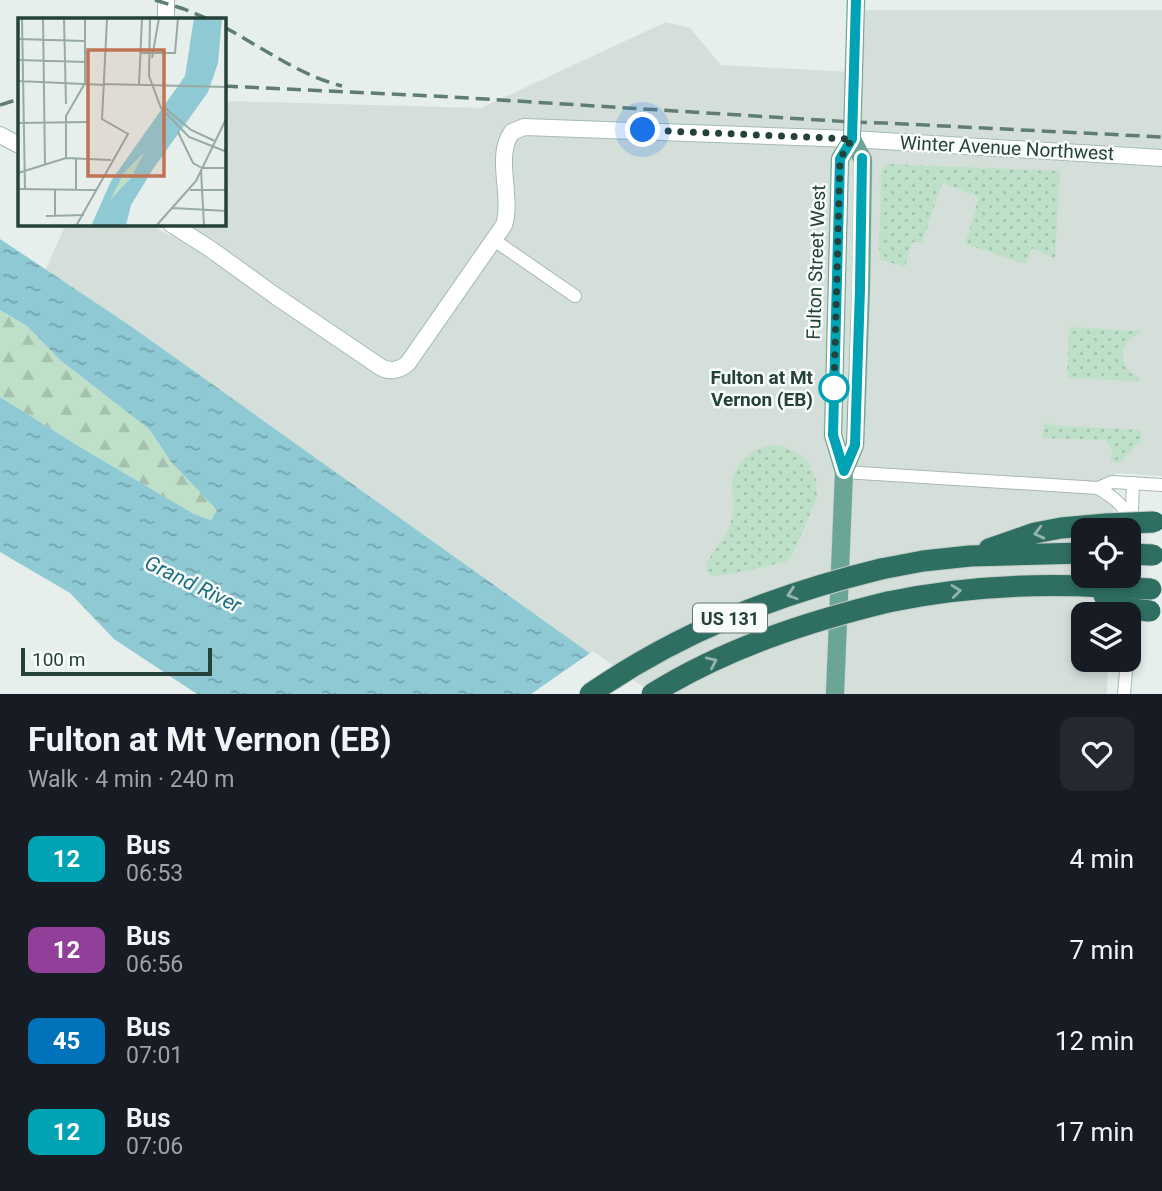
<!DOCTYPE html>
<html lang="en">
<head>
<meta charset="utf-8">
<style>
  :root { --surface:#171b24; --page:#242831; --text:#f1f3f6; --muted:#9ea1a6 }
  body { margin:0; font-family:Roboto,sans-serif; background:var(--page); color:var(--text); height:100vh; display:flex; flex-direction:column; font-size:26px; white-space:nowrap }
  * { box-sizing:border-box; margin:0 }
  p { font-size:23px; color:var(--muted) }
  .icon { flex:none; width:38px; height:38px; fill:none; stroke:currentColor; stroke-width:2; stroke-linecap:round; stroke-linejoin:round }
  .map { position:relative; height:694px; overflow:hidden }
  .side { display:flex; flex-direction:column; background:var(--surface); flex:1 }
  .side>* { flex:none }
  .badge { padding:0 14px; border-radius:10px; font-size:24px; line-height:46px }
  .buttons { position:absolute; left:1071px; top:518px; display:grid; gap:14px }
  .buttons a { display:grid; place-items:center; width:70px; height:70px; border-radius:14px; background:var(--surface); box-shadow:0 4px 10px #0003; font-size:35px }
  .scale { position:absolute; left:21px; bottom:18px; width:191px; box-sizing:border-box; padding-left:7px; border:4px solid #24423a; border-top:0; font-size:19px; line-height:24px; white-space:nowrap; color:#24423a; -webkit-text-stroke:5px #f7fbf9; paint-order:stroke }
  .you { position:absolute; width:35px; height:35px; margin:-18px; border:5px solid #fff; border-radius:50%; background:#1a73e8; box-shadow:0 0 0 10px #1a73e833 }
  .map>.badge { position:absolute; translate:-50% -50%; box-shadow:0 0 0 4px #fff }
  .round { display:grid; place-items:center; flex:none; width:74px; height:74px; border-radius:14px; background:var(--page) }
  .headline { display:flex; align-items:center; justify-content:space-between; height:119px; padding:0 28px }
  h1 { font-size:33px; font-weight:700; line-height:52px }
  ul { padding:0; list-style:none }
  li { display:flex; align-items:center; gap:21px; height:91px; padding:0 28px }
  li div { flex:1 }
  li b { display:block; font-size:26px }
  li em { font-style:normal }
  li .badge { min-width:77px; font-weight:700; text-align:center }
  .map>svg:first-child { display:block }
  .built { fill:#d4dfda }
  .green { fill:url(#green-dots) }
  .forest { fill:url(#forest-firs) }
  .water { fill:url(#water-ripples) }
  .pier { fill:#e6efeb }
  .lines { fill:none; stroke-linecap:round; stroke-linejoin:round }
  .street-casing { stroke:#a8b8b2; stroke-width:14 }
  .secondary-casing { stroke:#a4bbb3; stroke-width:18 }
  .primary-casing { stroke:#c2cac8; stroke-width:19 }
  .highway-casing { stroke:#c2cac8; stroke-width:23 }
  .street { stroke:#fff; stroke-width:12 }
  .secondary { stroke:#fff; stroke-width:16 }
  .primary { stroke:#6aa596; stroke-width:18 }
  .highway { stroke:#2f6f62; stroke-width:21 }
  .rail { stroke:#5f7d75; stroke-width:3.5; stroke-dasharray:14 7; stroke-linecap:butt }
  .highway-bridge-casing { stroke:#c2cac8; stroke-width:23; stroke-linecap:butt }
  .highway-bridge { stroke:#2f6f62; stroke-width:21 }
  .oneway { stroke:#93b5ae }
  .line-casing { stroke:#fff; stroke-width:16 }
  .line { stroke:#00a3b4; stroke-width:10 }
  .walk { stroke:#24423a; stroke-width:7; stroke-dasharray:0 12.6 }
  .stop-dot { fill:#fff; stroke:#00a3b4; stroke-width:3.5 }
  .labels { text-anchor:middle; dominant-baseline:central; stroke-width:5; stroke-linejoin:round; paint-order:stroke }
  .shield { fill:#f7fbf9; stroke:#637a73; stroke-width:2 }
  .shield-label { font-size:18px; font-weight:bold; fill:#24423a }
  .street-label { font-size:19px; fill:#24423a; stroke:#f7fbf9 }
  .stop-label { font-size:19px; font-weight:bold; fill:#24423a; stroke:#f7fbf9; text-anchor:end }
  .water-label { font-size:21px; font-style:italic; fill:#1c6f80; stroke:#f7fbf9 }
  .inset-road { fill:none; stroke:#98aaa4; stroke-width:2 }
  .view { fill:#c07456; fill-opacity:0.15; stroke:#c07456; stroke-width:3.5 }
  .inset-edge { fill:none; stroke:#24423a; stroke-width:3.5 }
</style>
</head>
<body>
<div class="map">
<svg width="1162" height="694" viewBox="0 0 1162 694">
  <defs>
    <pattern id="green-dots" width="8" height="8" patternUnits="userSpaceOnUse" patternTransform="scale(1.75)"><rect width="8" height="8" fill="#bfe0c8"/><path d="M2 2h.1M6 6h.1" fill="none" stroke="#a4c1ad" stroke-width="1.8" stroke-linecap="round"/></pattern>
    <pattern id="forest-firs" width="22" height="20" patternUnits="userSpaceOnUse" patternTransform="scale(1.75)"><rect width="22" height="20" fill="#bfe0c8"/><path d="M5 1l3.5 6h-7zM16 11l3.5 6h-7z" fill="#a4c1ad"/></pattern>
    <pattern id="water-ripples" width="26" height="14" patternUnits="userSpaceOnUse" patternTransform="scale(1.75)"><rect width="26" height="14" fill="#8ec9d4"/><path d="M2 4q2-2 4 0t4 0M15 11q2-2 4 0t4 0" fill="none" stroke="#74a5ad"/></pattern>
  </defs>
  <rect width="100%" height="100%" fill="#e6efeb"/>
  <!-- built -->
  <path class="built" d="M856,10H1162V476L1115,473L1113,530H1083V576H1111L1110,614H1083V660H1108L1107,694H647L132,327L45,271L66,224H149L170,236L174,224H224V101L481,108L666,22L690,28L721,65L853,72Z"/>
  <!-- green -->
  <g class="green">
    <path d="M888,164L1060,171L1055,259L1032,248L1026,264L965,244L979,197L942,183L922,243L912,242L905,267L879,259L881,171Z"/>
    <path d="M1069,327L1142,331V333C1117,341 1116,367 1140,378L1138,381L1067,378Z"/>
    <path d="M1044,423H1049L1050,425L1141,430V441L1120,463L1111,462L1112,448L1105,440L1042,438Z"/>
    <path d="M773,445L786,447L806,459L816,479L817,498L791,558L788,561C774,564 721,579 710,575C709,574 708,572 706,571C707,554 723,543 729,528C733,518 734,505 733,495C733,491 731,487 732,484C734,463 753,447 773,445Z"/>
  </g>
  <!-- forest -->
  <path class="forest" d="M0,310L27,326L60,360L149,429L172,463L217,510L211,520L194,514L85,450L0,397Z"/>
  <!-- water -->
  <path class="water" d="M0,239L132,327L647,694H197L114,639L70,593L0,552V397L85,450L194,514L211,520L217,510L172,463L149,429L60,360L27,326L0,310Z"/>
  <!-- pier -->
  <path class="pier" d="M593,651L649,691L651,694H531Z"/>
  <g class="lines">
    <!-- street casing -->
    <g class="street-casing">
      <g id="street">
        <path d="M494,240L575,296"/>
        <path d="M844,472L1098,488L1112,482L1162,485"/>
        <path d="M1098,488C1113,497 1123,504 1130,520"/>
        <path d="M1129,593L1133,483"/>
        <path d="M1124,694L1127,660"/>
      </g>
    </g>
    <!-- secondary casing -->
    <g class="secondary-casing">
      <g id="secondary">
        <path d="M166,19V0"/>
        <path d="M0,135L19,145"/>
        <path d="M171,224L209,248L277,297L379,366C389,373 399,371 408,363L504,225C513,196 494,156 512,132L524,127L852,139L1162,158"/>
      </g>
    </g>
    <!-- primary casing -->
    <g class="primary-casing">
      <g id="primary">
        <path d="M844,472L855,445L861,288L863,160L852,139"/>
        <path d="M835,694L844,472L833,435L837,277L840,159L852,139L856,0"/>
      </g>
    </g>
    <!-- highway casing -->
    <g class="highway-casing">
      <g id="highway">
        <path d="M989,549L1035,533L1061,528L1106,524"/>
        <path d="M881,569L923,561L970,556L1083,553"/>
        <path d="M888,602C960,587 1031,583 1104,587"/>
      </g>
    </g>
    <!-- street -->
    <use href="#street" class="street"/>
    <!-- secondary -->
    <use href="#secondary" class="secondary"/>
    <!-- primary -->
    <use href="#primary" class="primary"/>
    <!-- highway -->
    <use href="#highway" class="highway"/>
    <!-- rail -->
    <g class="rail">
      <path d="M155,0L184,9L208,19"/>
      <path d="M224,27C263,48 299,75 342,86"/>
      <path d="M224,86L452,97L852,122L884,123L1162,137"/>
      <path d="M0,105L19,99"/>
    </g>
    <!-- highway-bridge casing -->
    <g class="highway-bridge-casing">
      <g id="highway-bridge">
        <path d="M1106,524L1154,522"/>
        <path d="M1129,554L1153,555"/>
        <path d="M1104,587L1151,589"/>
        <path d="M1104,596L1123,608L1150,611"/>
        <path d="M590,694C681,631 775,595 881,569"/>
        <path d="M652,694C724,649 806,622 888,602"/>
      </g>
    </g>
    <!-- highway-bridge -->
    <use href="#highway-bridge" class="highway-bridge"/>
  </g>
  <!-- one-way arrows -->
  <defs><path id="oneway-chevron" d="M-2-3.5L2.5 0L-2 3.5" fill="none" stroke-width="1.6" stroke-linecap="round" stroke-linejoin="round" transform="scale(1.75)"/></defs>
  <g class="oneway">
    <use href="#oneway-chevron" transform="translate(1039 533) rotate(166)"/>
    <use href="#oneway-chevron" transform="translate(956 591) rotate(-7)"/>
    <use href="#oneway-chevron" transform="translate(792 594) rotate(162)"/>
    <use href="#oneway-chevron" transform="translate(712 662) rotate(-25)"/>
  </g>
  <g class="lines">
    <!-- line casing -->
    <g class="line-casing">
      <path id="line" d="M856,0L852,139L840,159L837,277L833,435L844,471L855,445L860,288L862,158"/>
    </g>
    <!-- line -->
    <use href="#line" class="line"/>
    <!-- walk -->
    <path class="walk" d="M643,130L852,139L840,159L834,388"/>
  </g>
  <!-- markers -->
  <circle class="stop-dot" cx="834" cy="388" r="14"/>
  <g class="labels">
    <!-- shield labels -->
    <rect class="shield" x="693" y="603.5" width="74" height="29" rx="5"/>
    <g class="shield-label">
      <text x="730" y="618">US 131</text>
    </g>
    <!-- street labels -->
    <g class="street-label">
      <text transform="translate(1007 148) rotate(3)">Winter Avenue Northwest</text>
      <text transform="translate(816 262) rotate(-88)">Fulton Street West</text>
    </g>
    <!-- stop labels -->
    <g class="stop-label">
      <text x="813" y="377">Fulton at Mt<tspan x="813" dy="22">Vernon (EB)</tspan></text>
    </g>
    <!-- water labels -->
    <g class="water-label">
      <text transform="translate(193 584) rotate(26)">Grand River</text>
    </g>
  </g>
  <!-- overview -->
  <g transform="translate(18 18)">
    <rect width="208" height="208" fill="#e6efeb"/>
    <path d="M127,135L109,165L91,183L106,155Z" fill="#bfe0c8"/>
    <path d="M176,0H204L200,45L190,74L135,151L113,187L108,207L73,208L93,163L167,58ZM126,135L112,161L92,182L106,155Z" fill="#8ec9d4" fill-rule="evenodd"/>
    <path class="inset-road" d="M0,0H105M4,0L7,171M25,0L27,147M132,0L131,58L143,90L171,119L209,134M46,1L48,86M0,21L67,23M123,35H157L160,0M134,40L141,0M0,42L68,44M0,63L87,67M85,66L209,69M121,67L124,0M147,90L173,112L197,123M0,105L69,104M160,114L175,145L184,150M48,140V98L67,65V0M184,150H209M183,152L186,208M0,155L48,140L93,142M0,171L78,172M58,172V140M172,172H209M154,190L209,193M28,198L66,197M37,198V172M58,208L110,116L84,101L89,1M138,208L178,163L209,99"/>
    <path class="view" d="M70,32H146V158H70Z"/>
    <rect width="208" height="208" class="inset-edge"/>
  </g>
</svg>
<div class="buttons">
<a><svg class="icon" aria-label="locate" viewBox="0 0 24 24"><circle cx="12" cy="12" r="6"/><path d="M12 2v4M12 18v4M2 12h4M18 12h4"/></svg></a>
<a><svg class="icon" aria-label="layers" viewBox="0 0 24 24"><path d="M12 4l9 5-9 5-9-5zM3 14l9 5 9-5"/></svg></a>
</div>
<div class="scale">100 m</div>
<div class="you" style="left:643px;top:130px"></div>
</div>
<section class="side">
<div class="headline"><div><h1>Fulton at Mt Vernon (EB)</h1><p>Walk · 4 min · 240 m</p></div><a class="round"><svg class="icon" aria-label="heart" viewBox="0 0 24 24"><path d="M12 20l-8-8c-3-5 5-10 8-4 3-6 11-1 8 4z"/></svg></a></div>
<ul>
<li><span class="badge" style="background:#00a3b4;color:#fff">12</span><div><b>Bus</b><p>06:53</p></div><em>4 min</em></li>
<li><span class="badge" style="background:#913f98;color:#fff">12</span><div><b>Bus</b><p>06:56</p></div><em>7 min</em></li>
<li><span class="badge" style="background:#0072bc;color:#fff">45</span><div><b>Bus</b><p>07:01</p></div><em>12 min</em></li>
<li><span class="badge" style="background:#00a3b4;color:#fff">12</span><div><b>Bus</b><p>07:06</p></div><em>17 min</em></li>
</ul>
</section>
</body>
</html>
